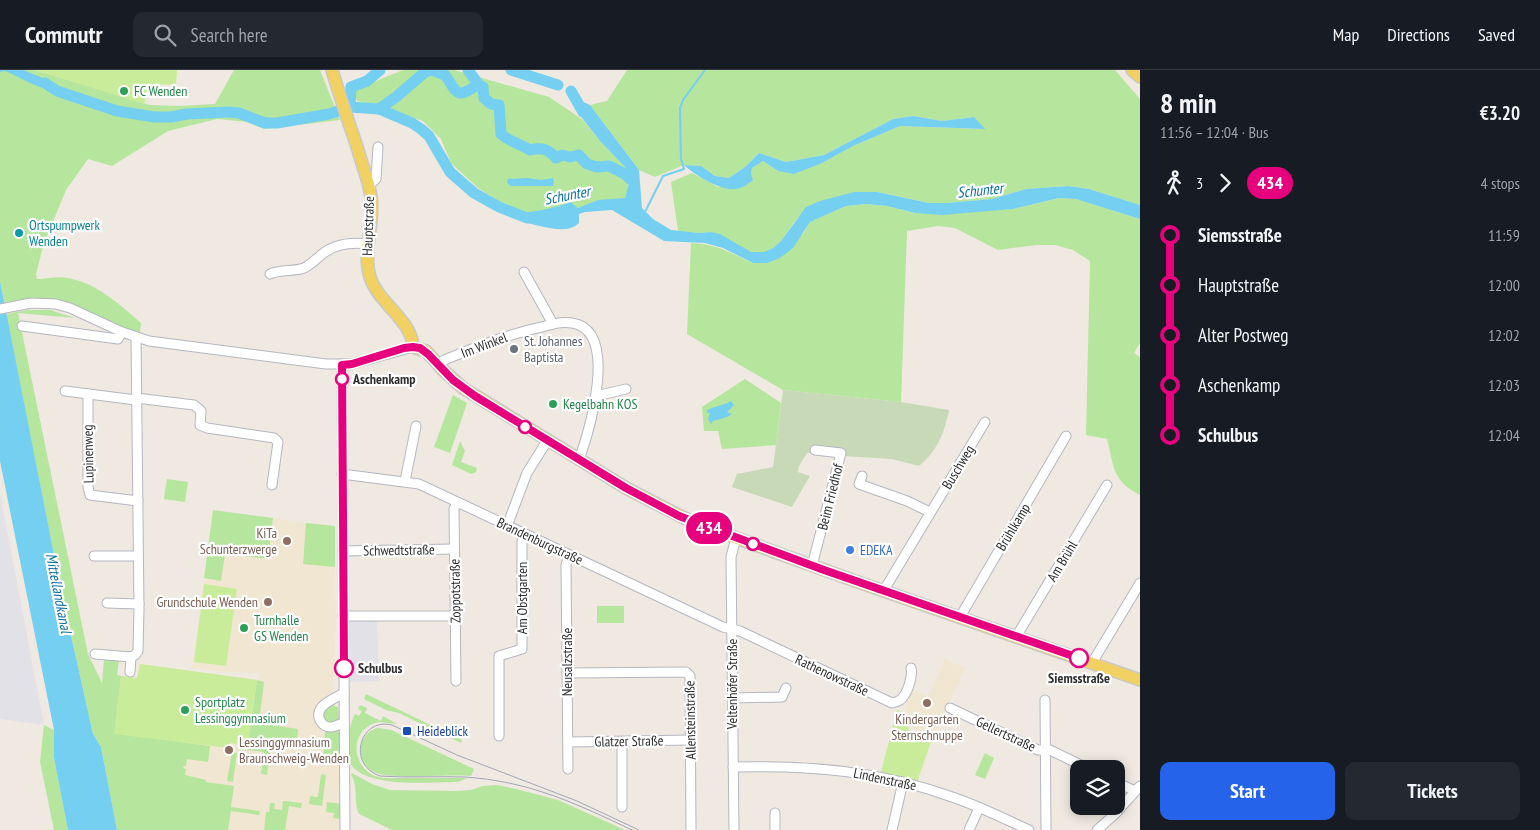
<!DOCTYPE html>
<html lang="en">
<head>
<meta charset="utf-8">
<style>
  :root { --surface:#171b24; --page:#242831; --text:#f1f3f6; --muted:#9ea1a6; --line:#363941; --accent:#2563eb }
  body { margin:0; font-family:"PT Sans Narrow",sans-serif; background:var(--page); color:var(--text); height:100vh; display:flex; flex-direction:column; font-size:19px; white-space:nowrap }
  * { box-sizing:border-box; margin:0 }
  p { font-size:16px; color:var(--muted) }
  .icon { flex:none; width:28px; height:28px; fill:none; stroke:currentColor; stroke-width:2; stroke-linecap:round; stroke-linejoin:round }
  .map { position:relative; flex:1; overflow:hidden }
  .details { display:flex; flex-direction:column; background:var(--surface); width:400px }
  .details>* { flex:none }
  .badge { padding:0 10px; border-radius:16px; font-size:18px; line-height:32px }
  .tools { position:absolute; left:1070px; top:690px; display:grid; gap:10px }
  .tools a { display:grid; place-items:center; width:55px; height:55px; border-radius:10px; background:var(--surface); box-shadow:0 2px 12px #0003; font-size:25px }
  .map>.badge { position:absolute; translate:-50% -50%; box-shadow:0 0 0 2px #fff }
  .legs { display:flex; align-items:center; gap:8px; height:55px; padding:0 20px; font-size:16px }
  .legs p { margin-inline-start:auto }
  .summary { display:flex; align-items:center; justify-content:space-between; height:85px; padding:0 20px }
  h1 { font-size:28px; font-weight:600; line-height:38px }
  .action { display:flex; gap:10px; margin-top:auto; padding:10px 20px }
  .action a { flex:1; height:58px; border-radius:10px; background:var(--accent); color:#fff; font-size:20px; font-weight:600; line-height:58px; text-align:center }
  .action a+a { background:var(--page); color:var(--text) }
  ul { padding:0 20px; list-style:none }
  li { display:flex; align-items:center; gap:18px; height:50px; font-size:19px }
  li i { display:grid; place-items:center; width:8px; height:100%; margin:0 6px; background:currentColor }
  li i::after { content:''; width:12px; height:12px; margin:-6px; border:4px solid; border-radius:50%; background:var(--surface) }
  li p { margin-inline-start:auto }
  li:first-child i { background:linear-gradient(#0000 50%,currentColor 0) }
  li:last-child i { background:linear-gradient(currentColor 50%,#0000 0) }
  header { display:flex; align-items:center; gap:30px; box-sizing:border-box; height:70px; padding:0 25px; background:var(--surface); border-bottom:1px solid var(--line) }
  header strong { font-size:24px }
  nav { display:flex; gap:28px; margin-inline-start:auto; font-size:18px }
  .search { width:350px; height:45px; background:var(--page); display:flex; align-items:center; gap:12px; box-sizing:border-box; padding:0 18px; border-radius:10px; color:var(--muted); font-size:19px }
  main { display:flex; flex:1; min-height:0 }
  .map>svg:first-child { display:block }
  .industrial { fill:#e3e1e8 }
  .education { fill:#f0e6d1 }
  .green { fill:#b6e59e }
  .cemetery { fill:#c8d9b8 }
  .pitch { fill:#c9ec9a }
  .water { fill:#75cff0 }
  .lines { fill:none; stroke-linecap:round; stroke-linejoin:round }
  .stream { stroke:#75cff0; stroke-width:2 }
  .river { stroke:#75cff0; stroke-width:11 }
  .minor-casing { stroke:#b4b7c1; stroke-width:11 }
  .major-casing { stroke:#c9c9c9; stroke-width:14 }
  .minor { stroke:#fff; stroke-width:9 }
  .major { stroke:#f2d163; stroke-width:11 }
  .tram { stroke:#a3a6b8; stroke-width:1 }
  .line-1-casing { stroke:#fff; stroke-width:11 }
  .line-1 { stroke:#e6007e; stroke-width:8 }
  .leisure-dot { fill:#2e9e5b; stroke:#fff; stroke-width:2 }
  .culture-dot { fill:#0f9aa8; stroke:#fff; stroke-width:2 }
  .worship-dot { fill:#6b7280; stroke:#fff; stroke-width:2 }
  .stop-1-dot { fill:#fff; stroke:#e6007e; stroke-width:2.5 }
  .education-dot { fill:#8d6e63; stroke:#fff; stroke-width:2 }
  .shop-dot { fill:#3f7fe0; stroke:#fff; stroke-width:2 }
  .transit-dot { fill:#1a4fb4; stroke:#fff; stroke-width:2 }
  .labels { text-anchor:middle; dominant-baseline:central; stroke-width:4.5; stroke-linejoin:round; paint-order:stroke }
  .leisure-label { font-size:14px; fill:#27864d; stroke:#fff; text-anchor:start }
  .culture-label { font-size:14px; fill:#0d838f; stroke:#fff; text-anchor:start }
  .street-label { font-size:14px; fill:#2e2e2e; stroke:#fff }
  .worship-label { font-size:14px; fill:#5b616d; stroke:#fff; text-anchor:start }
  .stop-label { font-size:14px; font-weight:bold; fill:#2e2e2e; stroke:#fff; text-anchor:start }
  .education-label { font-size:14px; fill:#785e54; stroke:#fff; text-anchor:end }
  .shop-label { font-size:14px; fill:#366cbe; stroke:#fff; text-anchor:start }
  .transit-label { font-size:14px; fill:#164399; stroke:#fff; text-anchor:start }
  .water-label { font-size:15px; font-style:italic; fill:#0d6fa3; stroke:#fff }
</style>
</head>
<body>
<header>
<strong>Commutr</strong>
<div class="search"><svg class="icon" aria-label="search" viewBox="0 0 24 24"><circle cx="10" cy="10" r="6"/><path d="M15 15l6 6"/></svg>Search here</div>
<nav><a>Map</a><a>Directions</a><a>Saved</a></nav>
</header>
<main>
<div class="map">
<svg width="1140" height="760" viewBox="0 0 1140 760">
  <rect width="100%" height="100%" fill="#efe9e1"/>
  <!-- industrial -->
  <g class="industrial">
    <path d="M0,423L44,655L0,649Z"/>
    <path d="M377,548L379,611L350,612L349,549Z"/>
  </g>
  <!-- education -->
  <g class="education">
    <path d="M273,448L306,453L303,493L335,497L336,556L332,626L315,649L321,660L325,662L338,661L340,663L343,760H228L231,741L114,664L121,606L137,608L140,594L258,610L260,603L227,602L192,598L208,482L268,489Z"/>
    <path d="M945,589L965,598L933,667L913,659L904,638L911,620L928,626Z"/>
  </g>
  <!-- green -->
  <g class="green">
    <path d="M0,0H35L150,35L180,36L215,34L234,0H320L340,50L264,59L247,52L217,49L168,61L112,96L88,89L66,120L44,173L36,204L37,209C47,209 58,206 68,208C97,213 120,235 141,253L140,262L138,265L75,237L5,235L0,211Z"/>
    <path d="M403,0H454L549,27L583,50L600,71L625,97L630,109L625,128L578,138L568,133C559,139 533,141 520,146L523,152L498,131L478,118L451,93L441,69L423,51L357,31L354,20Z"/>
    <path d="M627,0H1115L1140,29V135L1089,119L1068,116L1026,119L992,129L947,133H929L877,122L798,147L781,171L773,178L764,182H751L710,162L699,163L678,161L671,112L692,103L718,117L751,104L752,98L763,91L778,101L822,93L853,76L900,56L984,59L973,47L942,51L913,46L893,49L824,85L786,92L759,83L745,97L729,108L715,106L701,96L684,95L655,107L639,100L590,35L607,31Z"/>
    <path d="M1059,128L1076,129L1140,149V273L1134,283L1140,287V425C1112,411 1114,396 1107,369L1086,365L1090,191L1073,180L1055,175H1036L998,180L955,158L938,156L907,161L901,332L783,320L687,264L691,173C719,174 729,183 753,193L803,164L810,152L846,136L866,134L887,136L915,143L978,141L1013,139Z"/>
    <path d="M27,240H50L75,248L18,243L88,584L102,613L104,589L119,590L117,605L121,606L115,663L210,676L208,692L187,689L186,696H184L183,698L186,699L185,705L206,710V712L234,716L231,737L260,741L259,745L231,741L228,760H117L101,677L93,664L63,530L6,244Z"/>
    <path d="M745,309L781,333L776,375L722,379L718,361H704L702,337Z"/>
    <path d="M453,325L467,333L450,383L434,377Z"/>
    <path d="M460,371L465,381L461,392L477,398L476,402L471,404L452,395Z"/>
    <path d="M167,409L188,412L185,432L164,429Z"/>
    <path d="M213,440L273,448L268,489L225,484L221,511L204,508Z"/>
    <path d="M306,453L335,456V497L303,494Z"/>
    <rect x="597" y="536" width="27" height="17"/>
    <path d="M257,610L264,612L259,653L298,659L297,671L272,667L267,705L261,704L264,682L247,680Z"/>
    <path d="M366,624L462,670L461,673L399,643L386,640L364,629Z"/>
    <path d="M333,635L338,637L339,649L331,654L325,651L323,646L326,640Z"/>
    <path d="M360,635L367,638L365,643L381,651L383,646L397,654C390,654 380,650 372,654C349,665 353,697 375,706C384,709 395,708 405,708C426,708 446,708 467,708L458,712C433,712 364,719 350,693C348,689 349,682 349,678C349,665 349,656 355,644L359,646L362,641L358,639Z"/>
    <path d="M44,655L54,660V688L68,760H54L40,692Z"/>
    <path d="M378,658L391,660L474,699L471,706C449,704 390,710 374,702C363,697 358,684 362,672C364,665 371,659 378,658Z"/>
    <path d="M338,661L340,664V694L323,691L325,662Z"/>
    <path d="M232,682L237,683L233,712L227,711Z"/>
    <path d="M985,683L994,688L985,709L975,705Z"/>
    <path d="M352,703L372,714L390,720L457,721L471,720L483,716L497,715L516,719L558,730L625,760H392L359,744C353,732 359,717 351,705Z"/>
    <path d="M321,704L326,705L322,736L309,734L310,726L318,727Z"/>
    <path d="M283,731L302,733L301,738L289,736L285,760H264L266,742H269L270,733H275L274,739L282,740Z"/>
    <path d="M327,732L341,734L340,749L333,748L334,743L326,742Z"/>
  </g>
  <!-- cemetery -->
  <path class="cemetery" d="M783,320L901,332L949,340C944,364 938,380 919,396L892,389L842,386L812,377L811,383H807L799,396L798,402L810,406L792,437L732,417L737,404L773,397Z"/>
  <!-- pitch -->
  <g class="pitch">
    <path d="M35,0H177L176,15L150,14L144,34Z"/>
    <path d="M204,514L237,519L226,596L194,592Z"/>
    <path d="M140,594L257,610L247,680L237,679V674L230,673L229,678L114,664L121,606L137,608Z"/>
    <path d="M897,640L901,641L910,661L932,669L917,712L881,702Z"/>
  </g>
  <!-- water -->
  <g class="water">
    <path d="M0,0H23L55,13L57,21C38,19 22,8 5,1L0,2Z"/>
    <path d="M577,29L590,35L639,100L642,138L653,149L671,160L699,163L710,162L720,164L751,182H764L773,178L781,171L806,137L820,131L854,122H877L929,133H947L992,129L1026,119L1068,116L1089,119L1140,135V149L1076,129L1059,128L1013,139L942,145L915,143L887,136L866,134L846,136L810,152L793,178L780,188L767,193H753L723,178L705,173L664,171L612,140L585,142L579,144V153C566,166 539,155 523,152L520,145C537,140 555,139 570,132L578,138L598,130L625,128L630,109L625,97L600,71L582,48Z"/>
    <path d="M913,46L942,51L974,47L985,59L900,56L853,76L822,93L794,104L778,101L763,91L752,98L751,104L753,110C749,113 744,117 740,118C724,124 695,105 684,95L701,96L715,106L729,108L745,97L759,83L786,92L824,85L893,49Z"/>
    <path d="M528,108L541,110L553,108L554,111L553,116H511L507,113L508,109Z"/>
    <path d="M0,211L63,530L93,664L101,677L117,760H68L54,688V660L0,391Z"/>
    <path d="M731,331L734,335L727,342L732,344L727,347L713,351L711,354L708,349L710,343H707V340C715,336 726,335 731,331Z"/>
  </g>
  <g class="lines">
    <!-- stream -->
    <path class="stream" d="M645,142L663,106L684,99L681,89L680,38L683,30L705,0"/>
    <!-- river -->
    <g class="river">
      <path d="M432,0L445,5C457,21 455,31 477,15L483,17L484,28L491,34L499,35L501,64C510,72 520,74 530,80C542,77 548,79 556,88L562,85L570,87L579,85L587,94L597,97L609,96L625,104L630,109"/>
      <path d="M468,0L479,15"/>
      <path d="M511,0L558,15"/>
      <path d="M45,13L57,21L117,41L154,47H171L187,44L229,42L239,43L265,53H277L329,44L350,37L379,39L412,53L421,59L429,66L450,102L474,123L499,137L527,148L533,147"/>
      <path d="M571,21L583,42"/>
      <path d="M350,37L351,17L367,11L380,0"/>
      <path d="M379,39L396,27L425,2L431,0"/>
    </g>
    <!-- minor casing -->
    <g class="minor-casing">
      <g id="minor">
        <path d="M369,115L376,109L378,77"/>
        <path d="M524,202L553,254"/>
        <path d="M270,204C281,199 293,202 304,198C310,195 315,190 320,186C333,174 350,172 368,174"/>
        <path d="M0,239L31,233L56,234L70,238L122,262L149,271L326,294H352L413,277"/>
        <path d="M22,256L118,269L122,262"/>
        <path d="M444,290C477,277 508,264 542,257C551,254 562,251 572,253C620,260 589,362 579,390"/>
        <path d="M342,295L345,760"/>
        <path d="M65,321L136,330"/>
        <path d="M88,324V417L90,425L138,431"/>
        <path d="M596,326L626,319"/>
        <path d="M136,328L194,335L201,341L200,355L207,358L274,368L278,372L272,415"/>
        <path d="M342,404L419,414L723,557L740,561L892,633C896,632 901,631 903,627C908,621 913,606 911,598"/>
        <path d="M862,406L859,414L907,431L930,442"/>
        <path d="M405,411L416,356"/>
        <path d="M507,456L527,403L547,371"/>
        <path d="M343,481L454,479"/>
        <path d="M94,486H138"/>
        <path d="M812,496L841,383L815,380"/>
        <path d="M884,520L985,352"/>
        <path d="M107,533L139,534"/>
        <path d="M343,546H455"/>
        <path d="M960,547L1066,366"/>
        <path d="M1016,567L1107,415"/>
        <path d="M95,584L131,587L135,585L138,581L139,538L136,267"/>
        <path d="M1092,593L1140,513"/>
        <path d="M130,602L131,587"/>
        <path d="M567,603L686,602L690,606L691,760"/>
        <path d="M456,611L454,439L457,432"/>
        <path d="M344,623C337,627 325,632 321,638C315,647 322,658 332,657C336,656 340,654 344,653"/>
        <path d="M732,628L782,627L786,618"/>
        <path d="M1045,630L1046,760"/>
        <path d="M950,638L1038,680H1050L1089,699"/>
        <path d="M499,666V586L522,579V471L524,463"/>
        <path d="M568,672L691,670"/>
        <path d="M733,697C810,695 882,701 955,728C981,737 1005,749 1029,760"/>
        <path d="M568,699L566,495L569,485"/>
        <path d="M1116,712L1135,721"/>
        <path d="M622,737V672"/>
        <path d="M775,743V760"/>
        <path d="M734,760L731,487L736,468"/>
        <path d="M892,760L903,712"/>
        <path d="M969,760L979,738"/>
        <path d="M1097,760L1115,744L1140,716"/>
      </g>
    </g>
    <!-- major casing -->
    <g class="major-casing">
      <g id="major">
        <path d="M332,0C340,27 349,53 358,80C362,95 369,111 371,127C375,154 362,180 370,207C378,233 412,250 413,277L426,281L444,301L463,318L626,418L692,452L855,511L1140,610"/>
        <path d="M1132,0L1140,7"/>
      </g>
    </g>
    <!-- minor -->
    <use href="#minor" class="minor"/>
    <!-- major -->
    <use href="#major" class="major"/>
    <!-- tram -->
    <path class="tram" d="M632,760C575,733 529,711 464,707C436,706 408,708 380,706C346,694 360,647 392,655L457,685L577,731L639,760"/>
  </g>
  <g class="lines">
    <!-- line-1 casing -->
    <g class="line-1-casing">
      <path id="line-1" d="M344,598L342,295L352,294L404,278L413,277L420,278L428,284L453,310L475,326L626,418L679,446L824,500L1079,588"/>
    </g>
    <!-- line-1 -->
    <use href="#line-1" class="line-1"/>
  </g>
  <!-- markers -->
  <g class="leisure-dot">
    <circle cx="124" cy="21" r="5"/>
    <circle cx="553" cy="334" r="5"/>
    <circle cx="244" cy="558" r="5"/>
    <circle cx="185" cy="640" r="5"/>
  </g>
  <circle class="culture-dot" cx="19" cy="163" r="5"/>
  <circle class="worship-dot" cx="514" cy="279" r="5"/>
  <g class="stop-1-dot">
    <circle cx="342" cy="309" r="6"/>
    <circle cx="525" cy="357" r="6"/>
    <circle cx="753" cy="474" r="6"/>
    <circle cx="1079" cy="588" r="9"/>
    <circle cx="344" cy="598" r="9"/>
  </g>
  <g class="education-dot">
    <circle cx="287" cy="471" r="5"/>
    <circle cx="268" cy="532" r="5"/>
    <circle cx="927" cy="633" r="5"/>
    <circle cx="229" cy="680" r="5"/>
  </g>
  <circle class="shop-dot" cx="850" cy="480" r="5"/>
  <rect class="transit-dot" x="402" y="656" width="10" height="10" rx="2.5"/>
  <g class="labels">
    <!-- leisure labels -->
    <g class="leisure-label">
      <text x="134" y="21">FC Wenden</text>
      <text x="563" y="334">Kegelbahn KOS</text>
      <text x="254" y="550">Turnhalle<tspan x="254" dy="16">GS Wenden</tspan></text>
      <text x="195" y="632">Sportplatz<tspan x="195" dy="16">Lessinggymnasium</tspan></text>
    </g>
    <!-- culture labels -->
    <g class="culture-label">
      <text x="29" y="155">Ortspumpwerk<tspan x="29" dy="16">Wenden</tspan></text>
    </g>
    <!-- street labels -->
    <g class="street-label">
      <text transform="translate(368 156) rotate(-88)">Hauptstraße</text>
      <text transform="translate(484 275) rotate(-21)">Im Winkel</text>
      <text transform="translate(88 384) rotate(-91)">Lupinenweg</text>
      <text transform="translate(958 397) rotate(-59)">Buschweg</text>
      <text transform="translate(830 427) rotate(-76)">Beim Friedhof</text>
      <text transform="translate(1013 457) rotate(-59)">Brühlkamp</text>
      <text transform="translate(540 471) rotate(25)">Brandenburgstraße</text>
      <text transform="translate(399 480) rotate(-1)">Schwedtstraße</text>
      <text transform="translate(1062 491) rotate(-59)">Am Brühl</text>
      <text transform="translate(455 521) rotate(-91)">Zoppotstraße</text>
      <text transform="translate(522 528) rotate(-90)">Am Obstgarten</text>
      <text transform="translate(567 592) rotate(-90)">Neusalzstraße</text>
      <text transform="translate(832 605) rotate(25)">Rathenowstraße</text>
      <text transform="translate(732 614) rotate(-90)">Veltenhöfer Straße</text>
      <text transform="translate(690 650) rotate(-91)">Allensteinstraße</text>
      <text transform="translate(1006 664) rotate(25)">Gellertstraße</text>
      <text transform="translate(629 671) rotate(-1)">Glatzer Straße</text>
      <text transform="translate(885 709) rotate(12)">Lindenstraße</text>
    </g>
    <!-- worship labels -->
    <g class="worship-label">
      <text x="524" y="271">St. Johannes<tspan x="524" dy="16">Baptista</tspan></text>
    </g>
    <!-- stop labels -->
    <g class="stop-label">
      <text x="353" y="309">Aschenkamp</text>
      <text x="358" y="598">Schulbus</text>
      <text x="1079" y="608" text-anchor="middle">Siemsstraße</text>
    </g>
    <!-- education labels -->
    <g class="education-label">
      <text x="277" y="463">KiTa<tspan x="277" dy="16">Schunterzwerge</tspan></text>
      <text x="258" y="532">Grundschule Wenden</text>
      <text x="927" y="649" text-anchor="middle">Kindergarten<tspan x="927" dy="16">Sternschnuppe</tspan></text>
      <text x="239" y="672" text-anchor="start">Lessinggymnasium<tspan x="239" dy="16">Braunschweig-Wenden</tspan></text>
    </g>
    <!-- shop labels -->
    <g class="shop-label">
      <text x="860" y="480">EDEKA</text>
    </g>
    <!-- transit labels -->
    <g class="transit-label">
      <text x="417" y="661">Heideblick</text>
    </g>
    <!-- water labels -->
    <g class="water-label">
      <text transform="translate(980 120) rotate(-6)">Schunter</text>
      <text transform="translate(567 125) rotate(-11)">Schunter</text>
      <text transform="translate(59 523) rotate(79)">Mittellandkanal</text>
    </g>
  </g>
</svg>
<div class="tools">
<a><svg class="icon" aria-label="layers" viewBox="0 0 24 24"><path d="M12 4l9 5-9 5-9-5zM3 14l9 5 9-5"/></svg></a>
</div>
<b class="badge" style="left:709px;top:458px;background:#e6007e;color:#fff">434</b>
</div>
<section class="details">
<div class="summary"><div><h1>8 min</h1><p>11:56 – 12:04 · Bus</p></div><b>€3.20</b></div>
<div class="legs"><svg class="icon" aria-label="walk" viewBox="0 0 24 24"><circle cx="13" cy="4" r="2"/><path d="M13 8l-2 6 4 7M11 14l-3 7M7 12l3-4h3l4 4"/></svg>3<svg class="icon" aria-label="forward" viewBox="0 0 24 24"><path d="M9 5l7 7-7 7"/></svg><b class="badge" style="background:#e6007e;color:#fff">434</b><p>4 stops</p></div>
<ul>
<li><i style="color:#e6007e"></i><b>Siemsstraße</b><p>11:59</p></li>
<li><i style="color:#e6007e"></i><span>Hauptstraße</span><p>12:00</p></li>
<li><i style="color:#e6007e"></i><span>Alter Postweg</span><p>12:02</p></li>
<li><i style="color:#e6007e"></i><span>Aschenkamp</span><p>12:03</p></li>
<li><i style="color:#e6007e"></i><b>Schulbus</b><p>12:04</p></li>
</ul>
<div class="action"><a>Start</a><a>Tickets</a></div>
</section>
</main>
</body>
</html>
